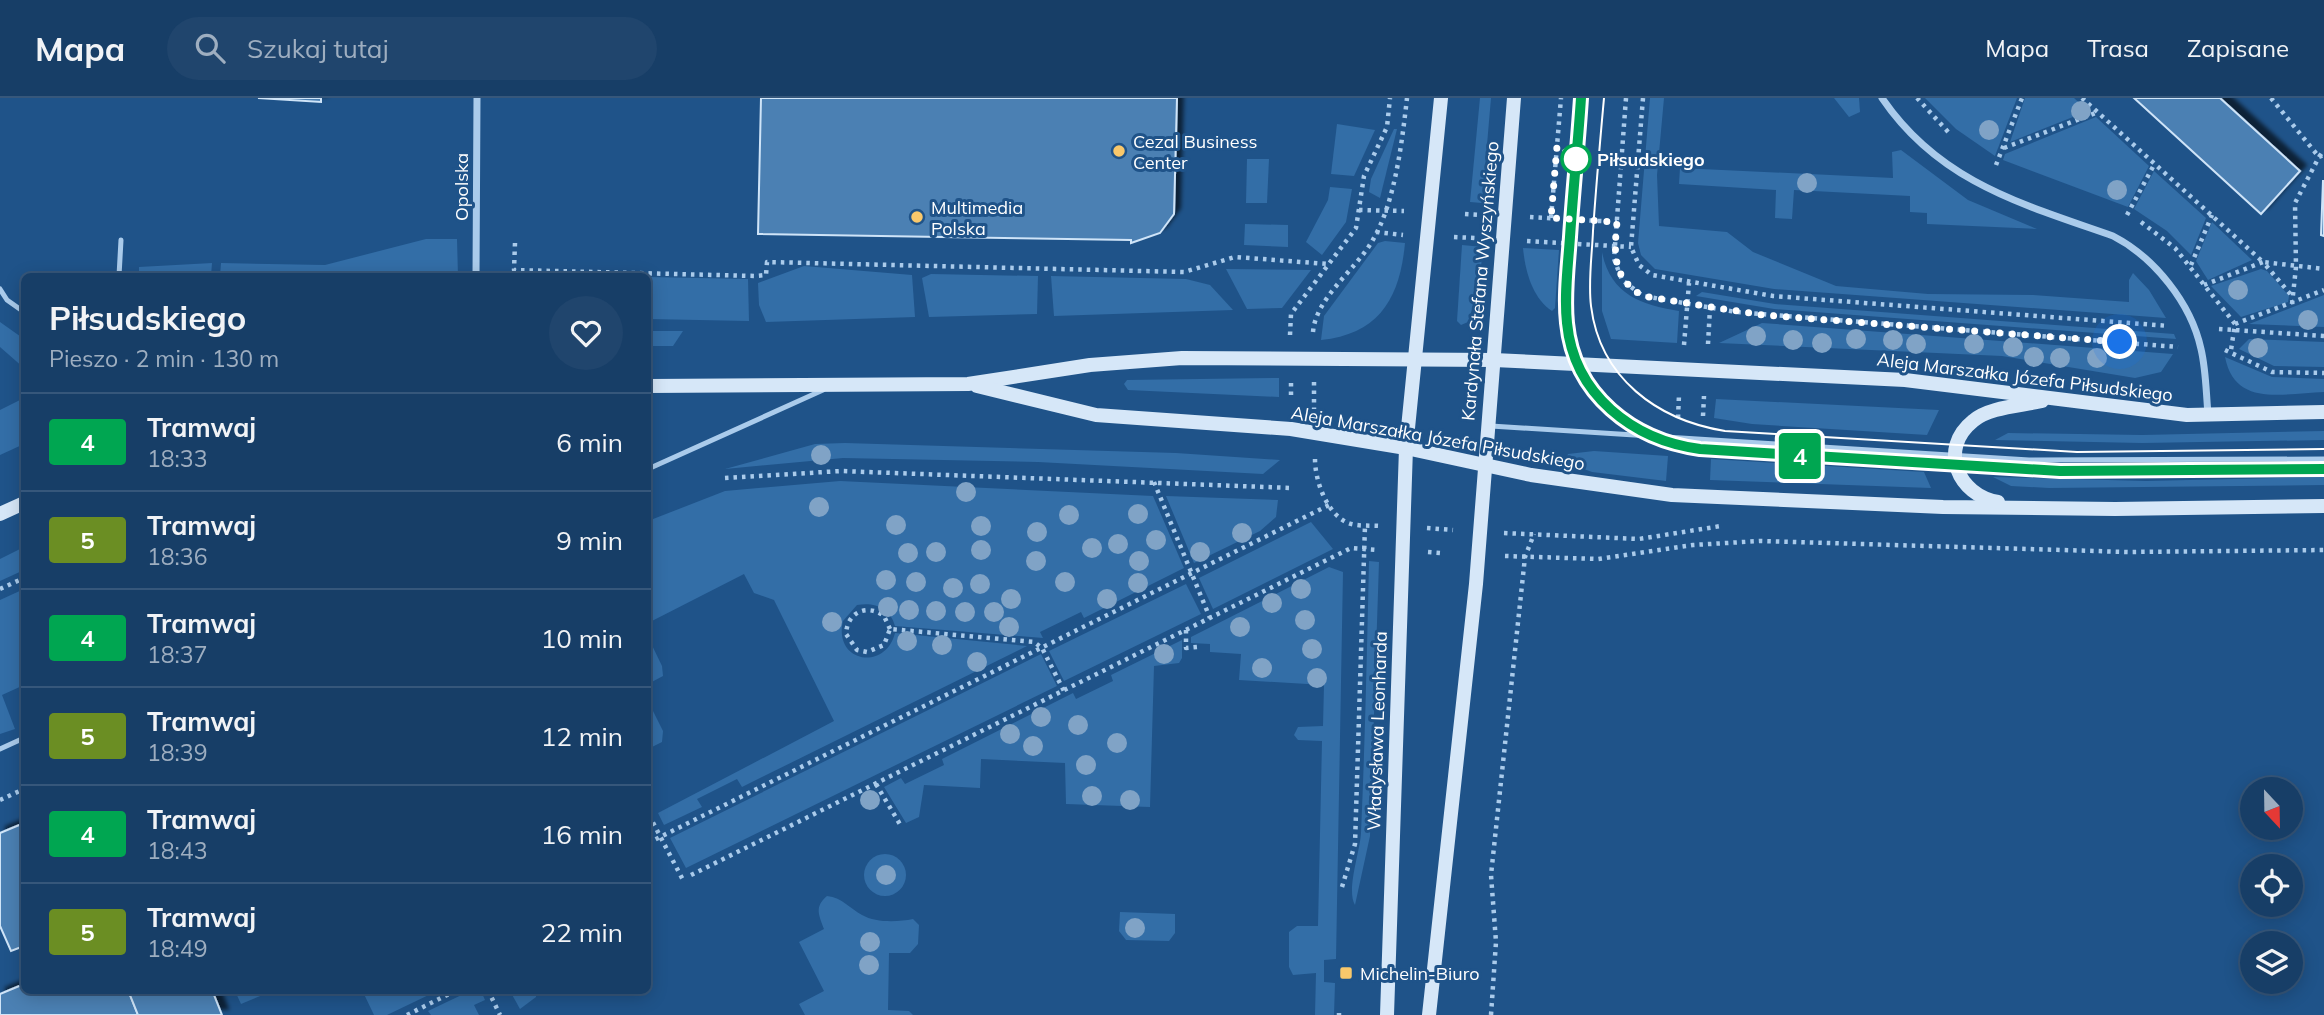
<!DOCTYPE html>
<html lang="pl">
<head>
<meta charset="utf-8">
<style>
  :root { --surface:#173e67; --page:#20456d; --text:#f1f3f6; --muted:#9eaec0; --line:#36577b }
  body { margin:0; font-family:Mulish,sans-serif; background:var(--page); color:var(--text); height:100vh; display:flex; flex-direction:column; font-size:26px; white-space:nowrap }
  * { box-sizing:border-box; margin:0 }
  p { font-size:23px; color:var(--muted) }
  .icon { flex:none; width:38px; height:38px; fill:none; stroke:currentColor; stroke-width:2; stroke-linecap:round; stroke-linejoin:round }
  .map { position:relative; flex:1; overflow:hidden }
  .details { position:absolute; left:21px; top:175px; width:630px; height:721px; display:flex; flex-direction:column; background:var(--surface); border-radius:10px; box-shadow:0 4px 18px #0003,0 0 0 2px var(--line) }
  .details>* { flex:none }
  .badge { padding:0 14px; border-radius:5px; font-size:24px; line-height:46px }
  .needle { width:46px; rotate:158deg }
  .fabs { position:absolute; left:2240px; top:679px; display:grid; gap:14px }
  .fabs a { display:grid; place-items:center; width:63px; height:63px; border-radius:50%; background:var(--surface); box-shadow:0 4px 18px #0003,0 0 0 2px var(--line); font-size:35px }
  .you { position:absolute; width:35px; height:35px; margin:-18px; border:5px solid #fff; border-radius:50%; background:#1a73e8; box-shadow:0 0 0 10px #1a73e833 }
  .map>.badge { position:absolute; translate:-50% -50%; box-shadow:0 0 0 4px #fff }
  .round { display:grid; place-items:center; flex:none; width:74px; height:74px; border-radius:37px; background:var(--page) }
  .summary { display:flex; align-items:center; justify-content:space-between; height:119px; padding:0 28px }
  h1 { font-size:33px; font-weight:700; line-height:52px }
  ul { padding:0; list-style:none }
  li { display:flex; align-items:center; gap:21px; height:98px; padding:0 28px; border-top:2px solid var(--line) }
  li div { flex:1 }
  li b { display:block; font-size:26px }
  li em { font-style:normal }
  li .badge { min-width:77px; font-weight:700; text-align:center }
  header { display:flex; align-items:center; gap:42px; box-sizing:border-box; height:98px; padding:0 35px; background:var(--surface); border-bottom:2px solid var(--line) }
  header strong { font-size:33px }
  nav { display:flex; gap:38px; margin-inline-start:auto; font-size:24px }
  .search { width:490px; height:63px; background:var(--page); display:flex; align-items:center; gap:18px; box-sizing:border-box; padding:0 24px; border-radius:38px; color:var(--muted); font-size:26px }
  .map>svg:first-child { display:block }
  .green { fill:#336ea7 }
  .building { fill:#4c80b3; stroke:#cfe4f8; stroke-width:2; filter:url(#shadow) }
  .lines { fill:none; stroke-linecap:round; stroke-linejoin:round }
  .path { stroke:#aacbeb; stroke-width:4.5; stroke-dasharray:3.5 5; stroke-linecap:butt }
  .lane { stroke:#aacbeb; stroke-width:5 }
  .street { stroke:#aacbeb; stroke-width:7 }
  .secondary { stroke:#d6e7f8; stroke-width:14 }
  .tram { stroke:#fff; stroke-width:2 }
  .tree { fill:#80a3c6 }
  .line-casing { stroke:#fff; stroke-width:16 }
  .line { stroke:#00a651; stroke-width:10 }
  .walk { stroke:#fff; stroke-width:7; stroke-dasharray:0 12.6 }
  .poi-dot { fill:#f9c86b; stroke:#1f5389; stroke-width:2.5 }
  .stop-dot { fill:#fff; stroke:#00a651; stroke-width:3.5 }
  .labels { text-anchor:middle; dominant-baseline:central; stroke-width:6; stroke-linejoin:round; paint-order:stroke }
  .poi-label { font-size:18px; fill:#fff; stroke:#1f5389; text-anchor:start }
  .stop-label { font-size:18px; font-weight:bold; fill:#fff; stroke:#1f5389; text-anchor:start }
  .street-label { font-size:18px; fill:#fff; stroke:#1f5389 }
</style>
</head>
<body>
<header>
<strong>Mapa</strong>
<div class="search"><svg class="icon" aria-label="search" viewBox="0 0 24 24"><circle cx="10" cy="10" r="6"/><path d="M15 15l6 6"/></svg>Szukaj tutaj</div>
<nav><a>Mapa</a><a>Trasa</a><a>Zapisane</a></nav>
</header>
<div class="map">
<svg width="2324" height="917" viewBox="0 0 2324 917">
  <defs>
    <filter id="shadow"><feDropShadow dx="6" dy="-6" stdDeviation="2" flood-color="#0009"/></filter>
  </defs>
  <rect width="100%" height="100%" fill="#1f5389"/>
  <!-- green -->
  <g class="green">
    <path d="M1480,0H1491L1482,105L1470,104Z"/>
    <path d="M1650,0H1664L1657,77L1659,128L1727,134L1753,154L1836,188L1928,196L2033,197L2129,204V182L2133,175L2149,192L2166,220L1774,191L1655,171L1641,157L1638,145Z"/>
    <path d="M1834,0H1859L1860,14L1849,19Z"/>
    <path d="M1925,0H2017L1995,58L1956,31Z"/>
    <path d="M2025,0H2074L2088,13L2010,44Z"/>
    <path d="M2096,19L2149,68L2128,109L2003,62L2005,56Z"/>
    <path d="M1337,26L1375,32L1354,78L1331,76Z"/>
    <path d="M1394,31H1397L1380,100L1369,94L1371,81Z"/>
    <path d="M1901,52L1968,102L2037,131L1927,126V115L1910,114V98L1794,92L1792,121L1775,120L1776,92L1679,86L1680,70L1893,80L1892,54Z"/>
    <path d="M1247,61H1269L1267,105H1246Z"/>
    <path d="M2154,73L2206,120L2191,157L2167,133L2134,111Z"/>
    <path d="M1330,89L1352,91L1346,124L1322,157L1306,144L1328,102Z"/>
    <path d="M2212,124L2252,162L2208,182L2196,163Z"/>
    <path d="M1245,126L1288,127V149L1244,147Z"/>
    <path d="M426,141H457L458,178H220L221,165L325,167Z"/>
    <path d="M1385,143L1405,145C1400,199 1380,236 1321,242L1324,218L1378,145Z"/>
    <path d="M1462,147L1483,149L1479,189L1468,224L1461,227L1457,223Z"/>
    <path d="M1523,150L1559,152L1555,210L1552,213C1532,200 1525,172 1523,150Z"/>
    <path d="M1602,154C1610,196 1641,207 1679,213L1677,245L1611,241L1602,213Z"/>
    <path d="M212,165L211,178H139V169Z"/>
    <path d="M804,168L912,177L915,219L766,224L759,207L758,185Z"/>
    <path d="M1226,171L1311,172L1282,210L1247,211Z"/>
    <path d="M2261,171L2267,173L2289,198L2288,204L2241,219L2211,188Z"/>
    <path d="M931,176L1038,178L1037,216L929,219L922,180Z"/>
    <path d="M1051,178L1186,181L1210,187L1233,212L1054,218Z"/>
    <path d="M648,179L748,181L749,223L648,221Z"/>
    <path d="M1702,194L1775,206L2174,236L2176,241L1774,211L1696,198Z"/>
    <path d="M2324,197V229L2249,226Z"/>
    <path d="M0,224L24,241V270L0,249Z"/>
    <path d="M1762,225L2173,256L2161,274L2135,280L2002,258L1719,245Z"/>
    <path d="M648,233H683L673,248H648Z"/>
    <path d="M2249,241L2324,244V269L2274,268L2239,251Z"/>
    <path d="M2225,259L2272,279L2324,281V294C2284,295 2235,310 2225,259Z"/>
    <path d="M1279,280V299L1128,292L1124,286L1127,282Z"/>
    <path d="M24,300V346L0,357V312Z"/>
    <path d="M1716,301L1939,312L1927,337L1752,326L1714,320Z"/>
    <path d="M2324,333V342L2142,345L1995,342L2008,335L2142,337Z"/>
    <path d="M845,345L1176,355L1280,362L1263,376L1038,364L843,360L725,371L815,346Z"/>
    <path d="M1594,353L1668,358L1666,383L1592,374L1565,364L1568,356Z"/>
    <path d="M1711,361L1924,374L1931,390L1710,382Z"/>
    <path d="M1993,379L2146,383L2324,379V387L2049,390L2011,388Z"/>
    <path d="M840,383L1153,398L1184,470L1084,520L1081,514L1040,534L1043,540L895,528C890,509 874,504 857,507L843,523C833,564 885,574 895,535L1027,548L742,689L737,681L697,701L702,709L664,727L658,715L834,623L774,502L754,495L744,476L648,525V423L725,393Z"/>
    <path d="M1166,398L1278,402L1276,419L1260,433L1194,465Z"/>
    <path d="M1311,424L1333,451L1213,511L1199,480Z"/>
    <path d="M24,449V472L0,483V461Z"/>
    <path d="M1369,463L1379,464L1370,738L1355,807C1346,792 1360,754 1361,735C1365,644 1367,554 1369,463Z"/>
    <path d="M1329,469L1343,474L1336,861L1324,862V884L1335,885L1334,917H1315L1316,875L1293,877L1289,869V834L1297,828H1318L1322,643L1298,642L1294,637L1298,629L1323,628L1324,587L1239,582L1241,556L1210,554V546L1191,545V539Z"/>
    <path d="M1186,486L1201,516L1064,583L1049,553Z"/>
    <path d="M24,491V587L2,597L15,631L0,636V502Z"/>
    <path d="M648,539L662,568L663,578L648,586Z"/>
    <path d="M1182,542V560L1179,565L1154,568L1150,709L1066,706L1065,665L981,661L980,690L924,687L919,719L906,725L884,689L901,680L905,686L944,667L942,661L1073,595L1076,601L1113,583L1111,577Z"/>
    <path d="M1041,556L1057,588L686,770L670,740Z"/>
    <path d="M648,603L663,633L662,644L648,651Z"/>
    <circle cx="885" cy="777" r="21"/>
    <path d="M827,798C843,800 849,810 862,817C876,825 898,824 913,821L919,827L918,846L910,855H889L888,912L909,913L913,917H805L799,906L824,893L799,844L824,831C819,817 814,809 827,798Z"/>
    <path d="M1120,814L1175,816V835L1169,843L1126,842L1119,833Z"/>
    <path d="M472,892L481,893L485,902L474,907L479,917H431L428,913Z"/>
    <path d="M235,893H264L265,896L241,906Z"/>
    <path d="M365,893V892L437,893L387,917H374L363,894Z"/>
    <path d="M510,893H536V899L520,911Z"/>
  </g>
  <!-- building -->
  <g class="building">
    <path d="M258,0H321V4Z"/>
    <path d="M761,0H1177L1174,116L1160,135L1131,145V142L758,136Z"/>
    <path d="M2134,0H2220L2300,73L2261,116Z"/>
    <path d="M2323,83H2324V138L2321,137Z"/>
    <path d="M24,725V848L11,853L0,828V735Z"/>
    <path d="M24,886V892H128L138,917H0V896Z"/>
    <path d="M128,892H212L222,917H138Z"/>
  </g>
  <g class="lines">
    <!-- path -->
    <g class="path">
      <path d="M1626,0L1614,161L1622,182L1643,198L1736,214L2178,249"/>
      <path d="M1643,0L1631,149L1639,167L1652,177L1773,198L2169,228"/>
      <path d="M1917,0L1950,36"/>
      <path d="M2082,0L2263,164L2324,171"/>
      <path d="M2271,0L2319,59L2324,52"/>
      <path d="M2004,50L2098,14"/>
      <path d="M1996,67L2022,0"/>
      <path d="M1359,112L1404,113"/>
      <path d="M1465,116L1481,117"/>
      <path d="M2127,117L2155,65"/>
      <path d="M1530,119L1617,124"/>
      <path d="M1551,120L1561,0"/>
      <path d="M2141,124L2175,150L2235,226L2231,252"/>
      <path d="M1376,134L1403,137"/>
      <path d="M1454,139L1476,140"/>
      <path d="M1527,143L1631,149"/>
      <path d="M515,145L514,172L756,178L766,177L767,164L1184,174L1235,159L1328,166"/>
      <path d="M2191,167L2212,117"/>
      <path d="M2204,187L2263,164L2292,198"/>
      <path d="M2292,206L2296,169L2295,105L2319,59L2324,57"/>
      <path d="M2235,226L2324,192"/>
      <path d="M2219,231L2324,238"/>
      <path d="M1313,234C1316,200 1354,173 1371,145C1395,107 1402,44 1407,0"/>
      <path d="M1290,237L1291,216L1356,130L1364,78L1387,29L1390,0"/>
      <path d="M1708,246L1710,210"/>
      <path d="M1684,247L1689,185"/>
      <path d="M2225,252L2272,274L2324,275"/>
      <path d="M1314,284V311"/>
      <path d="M1291,285V301"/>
      <path d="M1703,318L1704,298"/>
      <path d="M1678,320L1679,297"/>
      <path d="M1315,361C1315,382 1326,414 1346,424C1356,429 1370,427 1380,428"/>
      <path d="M725,380L841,373L1292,390"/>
      <path d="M1154,384L1210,520"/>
      <path d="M1427,430L1453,432"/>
      <path d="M1504,435L1639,441L1721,428"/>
      <path d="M1428,454L1441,455"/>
      <path d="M1505,458L1598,461L1693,447L1760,443L2128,454L2324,452"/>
      <path d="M0,491L24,480"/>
      <path d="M890,531L884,518C866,505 847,515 846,536L857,552L867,554L884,547L890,531L1034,544L1042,550L1064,593"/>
      <path d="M1186,532V550L1197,549V554"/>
      <path d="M876,686L901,728"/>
      <path d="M0,702L24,691"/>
      <path d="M649,717L683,782"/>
      <path d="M648,745L1331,406"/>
      <path d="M691,777L1351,450L1377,452"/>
      <path d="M1342,789L1355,746L1365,427"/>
      <path d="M648,799L650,798"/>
      <path d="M488,892L500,917"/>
      <path d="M1339,915V917"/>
      <path d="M407,917L457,892"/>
      <path d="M1491,917L1496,844L1491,777L1525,459L1534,436"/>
    </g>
    <!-- lane -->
    <g class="lane">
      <path d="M119,178L121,142"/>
      <path d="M0,191L7,202L24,214"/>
      <path d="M1491,328L2029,362L2324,361"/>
      <path d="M648,371L823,292"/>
      <path d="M0,651L24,640"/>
    </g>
    <!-- street -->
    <g class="street">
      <path d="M1882,0C1939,84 2022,106 2113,138C2154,159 2191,205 2201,251C2206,272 2206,294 2208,316"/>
      <path d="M476,178L477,0"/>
    </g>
    <!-- secondary -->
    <g class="secondary">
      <path d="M648,288L968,286L1090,267L1182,260L1494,262L1905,282L2187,317L2324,314"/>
      <path d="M977,288L1096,317L1291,331L1406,350L1531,377L1672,397L1943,409L2115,411L2324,408"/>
      <path d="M1998,404C1958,397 1938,351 1973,323C1989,309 2021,308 2042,303"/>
      <path d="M0,416L24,405"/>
      <path d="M1387,917L1406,350L1441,0"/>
      <path d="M1429,917L1476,486L1514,0"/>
    </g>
    <!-- tram -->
    <g class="tram">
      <path d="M1581,0C1577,46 1573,93 1570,139C1568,168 1564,197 1567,225C1574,297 1632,342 1700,351C1908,371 2115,375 2324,371"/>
      <path d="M1604,0C1600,44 1596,89 1593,133C1592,158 1588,183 1591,208C1600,280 1657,322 1725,333L2077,354L2324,351"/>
    </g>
  </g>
  <!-- trees -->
  <g class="tree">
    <circle cx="2081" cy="13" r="10"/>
    <circle cx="1989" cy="32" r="10"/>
    <circle cx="1807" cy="85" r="10"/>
    <circle cx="2117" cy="92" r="10"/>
    <circle cx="2238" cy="192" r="10"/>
    <circle cx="2308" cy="222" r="10"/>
    <circle cx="1756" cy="238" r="10"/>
    <circle cx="1856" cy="241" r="10"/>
    <circle cx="1793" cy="242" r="10"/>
    <circle cx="1893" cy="242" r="10"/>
    <circle cx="1822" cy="245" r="10"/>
    <circle cx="1916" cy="246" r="10"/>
    <circle cx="1974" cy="246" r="10"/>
    <circle cx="2013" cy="249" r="10"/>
    <circle cx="2258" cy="250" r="10"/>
    <circle cx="2034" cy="259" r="10"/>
    <circle cx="2060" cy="260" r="10"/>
    <circle cx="2097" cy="260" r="10"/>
    <circle cx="821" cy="357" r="10"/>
    <circle cx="966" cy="394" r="10"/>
    <circle cx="819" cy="409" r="10"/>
    <circle cx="1138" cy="416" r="10"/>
    <circle cx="1069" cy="417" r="10"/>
    <circle cx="896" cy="427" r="10"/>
    <circle cx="981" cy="428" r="10"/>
    <circle cx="1037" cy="434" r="10"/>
    <circle cx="1242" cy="435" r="10"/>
    <circle cx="1156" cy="442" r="10"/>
    <circle cx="1118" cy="446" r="10"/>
    <circle cx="1092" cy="450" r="10"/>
    <circle cx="981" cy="452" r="10"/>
    <circle cx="936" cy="454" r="10"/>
    <circle cx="1200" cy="454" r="10"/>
    <circle cx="908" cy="455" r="10"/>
    <circle cx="1036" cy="463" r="10"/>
    <circle cx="1139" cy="463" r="10"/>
    <circle cx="886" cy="482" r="10"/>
    <circle cx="916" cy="484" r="10"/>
    <circle cx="1065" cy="484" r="10"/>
    <circle cx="1138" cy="485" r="10"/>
    <circle cx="980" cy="486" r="10"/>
    <circle cx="953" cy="490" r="10"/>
    <circle cx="1301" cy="491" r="10"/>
    <circle cx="1011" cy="501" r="10"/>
    <circle cx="1107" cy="501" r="10"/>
    <circle cx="1272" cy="505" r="10"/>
    <circle cx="888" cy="509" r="10"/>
    <circle cx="909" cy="512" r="10"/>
    <circle cx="936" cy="513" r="10"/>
    <circle cx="965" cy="514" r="10"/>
    <circle cx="994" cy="514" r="10"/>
    <circle cx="1305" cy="522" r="10"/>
    <circle cx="832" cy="524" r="10"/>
    <circle cx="1009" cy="529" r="10"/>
    <circle cx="1240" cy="529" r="10"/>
    <circle cx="907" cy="543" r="10"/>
    <circle cx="942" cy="547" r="10"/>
    <circle cx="1312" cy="551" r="10"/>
    <circle cx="1164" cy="556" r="10"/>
    <circle cx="977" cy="564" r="10"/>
    <circle cx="1262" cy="570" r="10"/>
    <circle cx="1317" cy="580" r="10"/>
    <circle cx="1041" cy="619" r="10"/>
    <circle cx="1078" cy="627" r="10"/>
    <circle cx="1010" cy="636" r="10"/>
    <circle cx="1117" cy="645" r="10"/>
    <circle cx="1033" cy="648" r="10"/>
    <circle cx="1086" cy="667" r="10"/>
    <circle cx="1092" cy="698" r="10"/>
    <circle cx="870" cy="702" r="10"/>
    <circle cx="1130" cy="702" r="10"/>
    <circle cx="886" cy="777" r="10"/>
    <circle cx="1135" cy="830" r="10"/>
    <circle cx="870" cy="844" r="10"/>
    <circle cx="869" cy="867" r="10"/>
  </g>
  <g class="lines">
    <!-- line casing -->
    <g class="line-casing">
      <path id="line" d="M1581,0C1578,46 1573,93 1570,139C1568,168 1564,197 1567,225C1574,297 1633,342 1700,351L2060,373L2324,371"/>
    </g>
    <!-- line -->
    <use href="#line" class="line"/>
    <!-- walk -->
    <path class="walk" d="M1576,61L1557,48L1551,120L1617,124C1614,156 1612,180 1643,198L1762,217L2120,244"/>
  </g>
  <!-- markers -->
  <g class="poi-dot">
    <circle cx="1119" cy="53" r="7"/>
    <circle cx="917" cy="119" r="7"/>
    <rect x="1339" y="868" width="14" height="14" rx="3.5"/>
  </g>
  <circle class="stop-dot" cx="1576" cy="61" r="14"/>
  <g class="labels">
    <!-- poi labels -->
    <g class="poi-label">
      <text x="1133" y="43">Cezal Business<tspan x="1133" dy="21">Center</tspan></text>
      <text x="931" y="109">Multimedia<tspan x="931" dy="21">Polska</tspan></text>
      <text x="1360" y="875">Michelin-Biuro</text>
    </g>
    <!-- stop labels -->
    <g class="stop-label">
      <text x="1597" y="61">Piłsudskiego</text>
    </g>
    <!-- street labels -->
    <g class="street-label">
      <text transform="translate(461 89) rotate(-90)">Opolska</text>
      <text transform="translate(1480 183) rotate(-85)">Kardynała Stefana Wyszyńskiego</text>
      <text transform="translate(2025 279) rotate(7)">Aleja Marszałka Józefa Piłsudskiego</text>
      <text transform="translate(1438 340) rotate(10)">Aleja Marszałka Józefa Piłsudskiego</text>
      <text transform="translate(1377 633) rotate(-88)">Władysława Leonharda</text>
    </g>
  </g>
</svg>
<div class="fabs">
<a><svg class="needle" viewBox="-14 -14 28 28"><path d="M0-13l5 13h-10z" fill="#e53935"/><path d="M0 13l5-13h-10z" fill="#9eaec0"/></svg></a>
<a><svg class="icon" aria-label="locate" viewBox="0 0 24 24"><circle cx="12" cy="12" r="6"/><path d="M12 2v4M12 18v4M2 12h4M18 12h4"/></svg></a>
<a><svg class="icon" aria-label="layers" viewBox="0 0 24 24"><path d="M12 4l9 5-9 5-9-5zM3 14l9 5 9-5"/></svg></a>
</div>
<div class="you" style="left:2120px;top:244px"></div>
<b class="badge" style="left:1800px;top:358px;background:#00a651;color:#fff">4</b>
<section class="details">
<div class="summary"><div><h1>Piłsudskiego</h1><p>Pieszo · 2 min · 130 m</p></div><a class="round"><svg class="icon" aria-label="heart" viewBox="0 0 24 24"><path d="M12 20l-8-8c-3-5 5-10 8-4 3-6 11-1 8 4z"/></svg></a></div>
<ul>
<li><span class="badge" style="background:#00a651;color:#fff">4</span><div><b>Tramwaj</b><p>18:33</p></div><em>6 min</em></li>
<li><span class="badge" style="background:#6b8e23;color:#fff">5</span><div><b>Tramwaj</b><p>18:36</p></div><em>9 min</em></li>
<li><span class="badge" style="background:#00a651;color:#fff">4</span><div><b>Tramwaj</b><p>18:37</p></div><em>10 min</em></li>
<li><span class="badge" style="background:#6b8e23;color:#fff">5</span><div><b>Tramwaj</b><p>18:39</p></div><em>12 min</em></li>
<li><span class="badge" style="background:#00a651;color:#fff">4</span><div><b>Tramwaj</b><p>18:43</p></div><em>16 min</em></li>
<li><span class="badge" style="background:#6b8e23;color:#fff">5</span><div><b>Tramwaj</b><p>18:49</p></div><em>22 min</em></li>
</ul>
</section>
</div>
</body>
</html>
